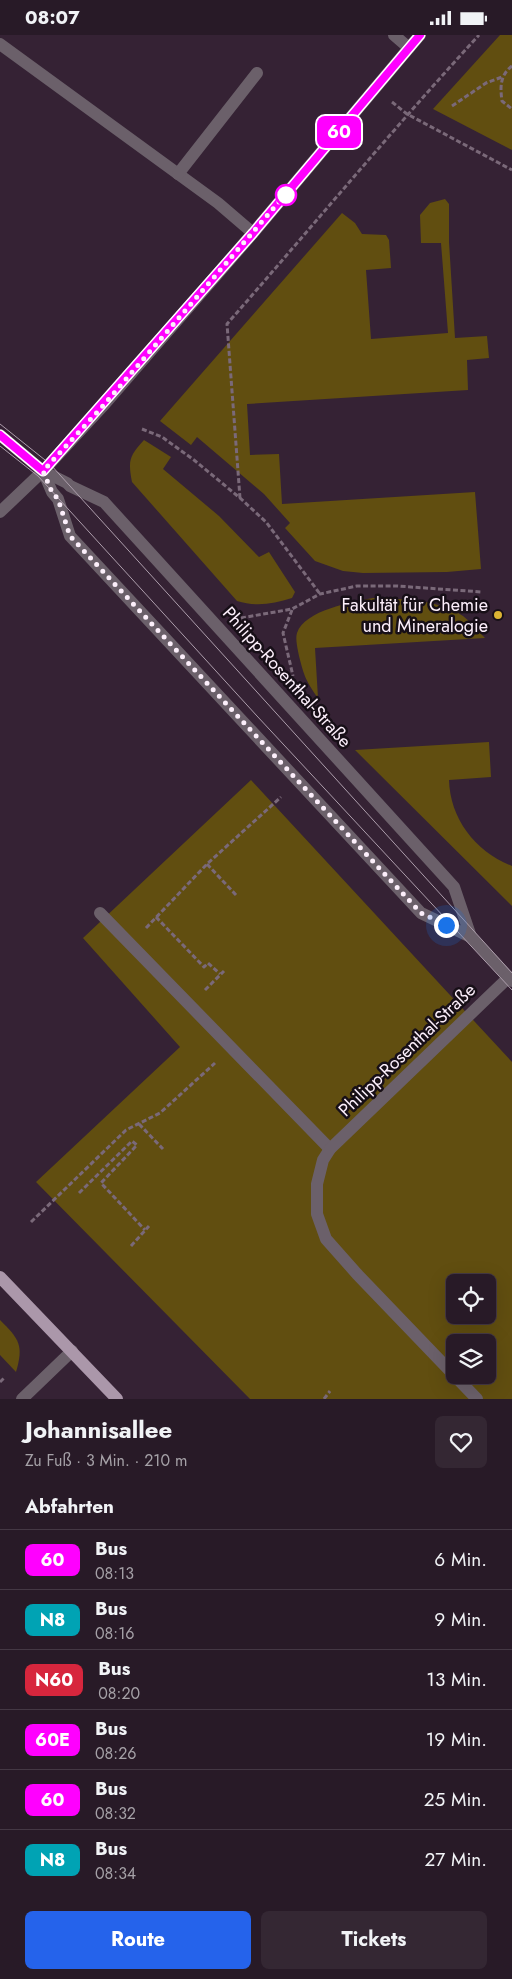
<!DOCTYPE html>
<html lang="de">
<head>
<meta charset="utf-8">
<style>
  :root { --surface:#281a27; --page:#342733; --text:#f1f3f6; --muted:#a5a1a7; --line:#443844; --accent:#2563eb }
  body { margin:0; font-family:Jost,sans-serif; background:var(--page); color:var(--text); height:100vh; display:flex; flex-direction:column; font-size:19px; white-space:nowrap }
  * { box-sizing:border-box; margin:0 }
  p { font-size:16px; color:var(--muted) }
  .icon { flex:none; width:28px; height:28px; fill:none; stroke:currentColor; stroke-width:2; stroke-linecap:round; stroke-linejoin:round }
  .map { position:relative; height:1364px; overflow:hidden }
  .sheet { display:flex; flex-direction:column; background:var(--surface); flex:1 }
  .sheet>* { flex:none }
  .badge { padding:0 10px; border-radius:8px; font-size:18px; line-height:32px }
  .buttons { position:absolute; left:446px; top:1239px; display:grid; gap:10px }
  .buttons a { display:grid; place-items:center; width:50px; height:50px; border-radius:8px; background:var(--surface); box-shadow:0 5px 20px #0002,0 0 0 1px var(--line); font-size:25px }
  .you { position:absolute; width:25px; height:25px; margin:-12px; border:4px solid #fff; border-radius:50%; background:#1a73e8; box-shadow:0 0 0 8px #1a73e833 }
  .map>.badge { position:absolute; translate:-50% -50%; box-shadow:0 0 0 2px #fff }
  h2 { padding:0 25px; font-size:19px; line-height:45px }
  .round { display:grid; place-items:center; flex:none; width:52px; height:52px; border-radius:8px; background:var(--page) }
  .headline { display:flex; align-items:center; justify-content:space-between; height:85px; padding:0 25px }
  h1 { font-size:24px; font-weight:700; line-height:38px }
  .primary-button { display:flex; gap:10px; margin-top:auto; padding:10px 25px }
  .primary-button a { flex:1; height:58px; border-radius:8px; background:var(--accent); color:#fff; font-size:20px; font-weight:700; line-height:58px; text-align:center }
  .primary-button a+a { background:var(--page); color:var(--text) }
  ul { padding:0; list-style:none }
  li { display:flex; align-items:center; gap:15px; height:60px; padding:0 25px; border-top:1px solid var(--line) }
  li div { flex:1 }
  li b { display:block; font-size:19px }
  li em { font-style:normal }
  li .badge { min-width:55px; font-weight:700; text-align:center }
  .status { display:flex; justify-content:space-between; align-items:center; height:35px; padding:0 25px; background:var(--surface); direction:ltr }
  .status svg { height:14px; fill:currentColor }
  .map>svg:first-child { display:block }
  .green { fill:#614e10; fill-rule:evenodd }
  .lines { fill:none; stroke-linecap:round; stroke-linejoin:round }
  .path { stroke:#7a6979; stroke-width:3; stroke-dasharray:5 2.5; stroke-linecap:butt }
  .minor { stroke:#6b606a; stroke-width:12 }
  .major { stroke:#ab97aa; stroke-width:12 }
  .tram { stroke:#ad9eac; stroke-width:1 }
  .line-casing { stroke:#fff; stroke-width:11 }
  .line { stroke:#f0f; stroke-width:8 }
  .walk { stroke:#fceffb; stroke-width:5; stroke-dasharray:0 9 }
  .stop-dot { fill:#fff; stroke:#f0f; stroke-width:2.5 }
  .poi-dot { fill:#dbb333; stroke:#170f17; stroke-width:2 }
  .labels { text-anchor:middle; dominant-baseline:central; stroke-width:5; stroke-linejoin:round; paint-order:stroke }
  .poi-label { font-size:18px; fill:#fceffb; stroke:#170f17; text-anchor:end }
  .street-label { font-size:18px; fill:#fceffb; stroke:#170f17 }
</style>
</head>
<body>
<div class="status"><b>08:07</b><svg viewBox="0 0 49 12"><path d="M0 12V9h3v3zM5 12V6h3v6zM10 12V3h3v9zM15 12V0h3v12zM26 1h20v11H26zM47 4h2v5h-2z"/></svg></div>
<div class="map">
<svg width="512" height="1364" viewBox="0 0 512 1364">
  <rect width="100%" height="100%" fill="#352234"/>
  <!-- green -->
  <g class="green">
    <path d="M500,0H512V115L433,74Z"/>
    <path d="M445,164L449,169V207L455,303L487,301L489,323L467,325L468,355L247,369L250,420L279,419L282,469L475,457L481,534L447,537L363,538L343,536L315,526L285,493L290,488L264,459L197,402L191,410L160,386L342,178L355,188L362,199L386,200L389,205L391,233L366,235L371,304L448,298L441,208H421L420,180L430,168Z"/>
    <path d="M144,405L171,422L163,434L219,481L259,522L269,517L295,557L292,563C273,569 256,572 237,566L132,447C128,426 129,421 144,405Z"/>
    <path d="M373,563C402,564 437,564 463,581C471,587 478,596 485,603L315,613L318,663C306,646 304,641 299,621C298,615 295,604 297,598C305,575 352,567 373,563Z"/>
    <path d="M489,707L491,742L449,745C450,784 476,817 512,831V871L355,715Z"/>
    <path d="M251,745L512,1027V1364H250L36,1147L180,1012L83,903ZM455,1248H488V1280H455ZM455,1308H488V1340H455Z"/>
    <path d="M0,1285C19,1304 24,1310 16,1337L0,1320Z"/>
  </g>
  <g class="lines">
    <!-- path -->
    <g class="path">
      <path d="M512,31C500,40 500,52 502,66L512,74"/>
      <path d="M392,67L407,79L512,135"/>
      <path d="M452,71L486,48L502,42"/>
      <path d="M142,394L162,402L194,425L240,463L266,487L320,559"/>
      <path d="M240,463L227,289C311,193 393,94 479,0"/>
      <path d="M292,575L283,598L293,641"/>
      <path d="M241,583L292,574L320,559L357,551H397L482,557"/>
      <path d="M207,829L236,860"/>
      <path d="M156,882L204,932L208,928L220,939"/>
      <path d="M146,893L207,829L281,762"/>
      <path d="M205,955L224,936"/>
      <path d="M139,1089L163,1114"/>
      <path d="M79,1158L132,1106L137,1110L101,1148L145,1195"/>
      <path d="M31,1187L126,1095L160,1078L215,1028"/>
      <path d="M131,1211L149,1191"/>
      <path d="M0,1347L4,1343"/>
      <path d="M324,1364L330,1356"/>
    </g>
    <!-- minor -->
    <g class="minor">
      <path d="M394,0L409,13"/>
      <path d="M0,9L218,168L253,198"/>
      <path d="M178,139L257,38"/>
      <path d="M0,400L43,436L67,448L70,451L104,467L454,852L471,902"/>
      <path d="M43,436L52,457L58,464L70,501L421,878L471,902L512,946"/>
      <path d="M0,477L43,436L102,372L253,198L420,0"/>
      <path d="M100,878L330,1114"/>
      <path d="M22,1364L72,1316"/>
      <path d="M477,1364L357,1239L326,1204L317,1179V1149L323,1125L330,1114L509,942"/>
    </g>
    <!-- major -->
    <path class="major" d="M0,1242L117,1364"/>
    <!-- tram -->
    <g class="tram">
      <path d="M0,389L50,429L512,938"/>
      <path d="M0,411L38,441L257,681L512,955"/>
    </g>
  </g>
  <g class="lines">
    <!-- line casing -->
    <g class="line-casing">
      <path id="line" d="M0,400L43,436L253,198L420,0"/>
    </g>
    <!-- line -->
    <use href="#line" class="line"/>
    <!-- walk -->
    <path class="walk" d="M286,160L291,153L102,372L43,436L52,457L58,464L70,501L421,878L446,890"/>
  </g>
  <!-- markers -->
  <circle class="stop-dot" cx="286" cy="160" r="10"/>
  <circle class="poi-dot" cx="498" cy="580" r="5"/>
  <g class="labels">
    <!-- poi labels -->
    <g class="poi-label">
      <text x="488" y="570">Fakultät für Chemie<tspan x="488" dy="21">und Mineralogie</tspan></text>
    </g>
    <!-- street labels -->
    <g class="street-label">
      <text transform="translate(287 642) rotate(48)">Philipp-Rosenthal-Straße</text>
      <text transform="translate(407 1015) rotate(-44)">Philipp-Rosenthal-Straße</text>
    </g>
  </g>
</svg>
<div class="buttons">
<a><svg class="icon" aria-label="locate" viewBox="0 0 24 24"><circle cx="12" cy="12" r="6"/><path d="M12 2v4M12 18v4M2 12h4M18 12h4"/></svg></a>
<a><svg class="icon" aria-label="layers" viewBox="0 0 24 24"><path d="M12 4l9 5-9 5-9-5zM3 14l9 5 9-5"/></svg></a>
</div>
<div class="you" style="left:446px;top:890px"></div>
<b class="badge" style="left:339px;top:97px;background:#f0f;color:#fff">60</b>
</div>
<section class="sheet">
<div class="headline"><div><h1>Johannisallee</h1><p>Zu Fuß · 3 Min. · 210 m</p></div><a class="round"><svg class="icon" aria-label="heart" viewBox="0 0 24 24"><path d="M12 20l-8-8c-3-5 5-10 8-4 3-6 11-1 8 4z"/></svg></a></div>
<h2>Abfahrten</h2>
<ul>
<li><span class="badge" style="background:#f0f;color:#fff">60</span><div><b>Bus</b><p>08:13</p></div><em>6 Min.</em></li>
<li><span class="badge" style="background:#00a3b4;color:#fff">N8</span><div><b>Bus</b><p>08:16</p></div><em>9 Min.</em></li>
<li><span class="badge" style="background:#d7263d;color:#fff">N60</span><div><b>Bus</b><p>08:20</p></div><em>13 Min.</em></li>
<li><span class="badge" style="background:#f0f;color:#fff">60E</span><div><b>Bus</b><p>08:26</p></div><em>19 Min.</em></li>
<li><span class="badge" style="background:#f0f;color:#fff">60</span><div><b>Bus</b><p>08:32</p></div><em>25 Min.</em></li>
<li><span class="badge" style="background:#00a3b4;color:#fff">N8</span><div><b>Bus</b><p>08:34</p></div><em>27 Min.</em></li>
</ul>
<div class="primary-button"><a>Route</a><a>Tickets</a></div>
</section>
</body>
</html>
